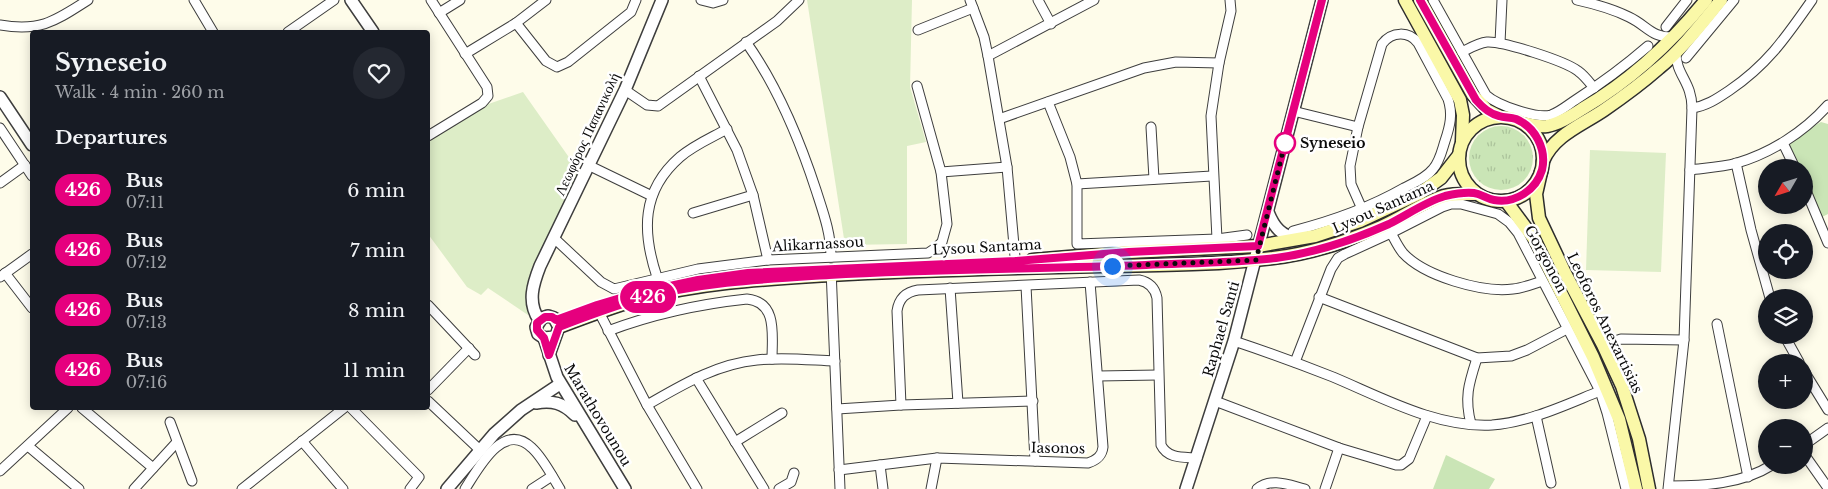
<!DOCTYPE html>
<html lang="en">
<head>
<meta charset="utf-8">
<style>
  :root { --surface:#171b24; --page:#242831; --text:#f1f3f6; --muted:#9ea1a6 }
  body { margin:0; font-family:"Libre Baskerville",serif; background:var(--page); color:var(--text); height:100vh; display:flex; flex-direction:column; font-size:19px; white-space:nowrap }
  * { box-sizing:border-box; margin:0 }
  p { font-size:16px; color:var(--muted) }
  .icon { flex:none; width:28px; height:28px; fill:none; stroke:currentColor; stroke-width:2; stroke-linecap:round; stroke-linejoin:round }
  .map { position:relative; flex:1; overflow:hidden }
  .panel { position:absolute; left:30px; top:30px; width:400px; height:380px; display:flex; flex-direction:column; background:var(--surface); border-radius:5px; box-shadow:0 2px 12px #0003 }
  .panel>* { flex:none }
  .badge { padding:0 10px; border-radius:16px; font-size:18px; line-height:32px }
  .needle { width:32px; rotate:231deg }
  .buttons { position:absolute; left:1758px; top:159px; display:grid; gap:10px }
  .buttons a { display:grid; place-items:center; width:55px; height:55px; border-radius:50%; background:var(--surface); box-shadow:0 2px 12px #0003; font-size:25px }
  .you { position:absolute; width:25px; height:25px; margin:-12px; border:4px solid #fff; border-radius:50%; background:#1a73e8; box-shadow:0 0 0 8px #1a73e833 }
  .map>.badge { position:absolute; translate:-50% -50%; box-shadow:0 0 0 2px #fff }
  h2 { padding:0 25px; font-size:19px; line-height:45px }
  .round { display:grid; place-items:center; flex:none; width:52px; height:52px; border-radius:26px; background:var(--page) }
  .head { display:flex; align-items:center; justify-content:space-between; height:85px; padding:0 25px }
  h1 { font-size:24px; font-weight:800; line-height:38px }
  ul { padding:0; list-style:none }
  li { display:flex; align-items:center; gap:15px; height:60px; padding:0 25px }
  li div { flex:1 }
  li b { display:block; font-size:19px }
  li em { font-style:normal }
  li .badge { min-width:55px; font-weight:700; text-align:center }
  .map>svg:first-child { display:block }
  .grass { fill:url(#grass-tufts) }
  .park { fill:#cae5b6 }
  .pitch { fill:#ddedc7 }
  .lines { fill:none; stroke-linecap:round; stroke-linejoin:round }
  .minor-casing { stroke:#3e3e3e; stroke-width:11 }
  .tertiary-casing { stroke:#3e3e3e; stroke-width:14 }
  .secondary-casing { stroke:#2d2d2d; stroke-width:15 }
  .minor { stroke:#fff; stroke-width:9 }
  .tertiary { stroke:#fff; stroke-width:11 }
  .secondary { stroke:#faf8a8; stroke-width:12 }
  .line-casing { stroke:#fff; stroke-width:11 }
  .line { stroke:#e6007e; stroke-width:8 }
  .walk { stroke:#0b0b0b; stroke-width:5; stroke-dasharray:0 9 }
  .stop-dot { fill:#fff; stroke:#e6007e; stroke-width:2.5 }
  .labels { text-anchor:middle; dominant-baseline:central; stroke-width:5; stroke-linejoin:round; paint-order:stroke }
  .street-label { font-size:14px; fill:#0b0b0b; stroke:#fff }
  .stop-label { font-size:14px; font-weight:bold; fill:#0b0b0b; stroke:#fff; text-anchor:start }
</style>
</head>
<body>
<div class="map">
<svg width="1828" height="489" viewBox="0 0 1828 489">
  <defs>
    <pattern id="grass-tufts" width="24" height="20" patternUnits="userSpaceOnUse" patternTransform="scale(1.25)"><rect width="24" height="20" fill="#cae5b6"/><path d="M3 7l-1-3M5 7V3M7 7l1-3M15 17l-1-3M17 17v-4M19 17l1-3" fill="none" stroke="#acc39b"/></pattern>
  </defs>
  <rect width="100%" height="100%" fill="#fefcea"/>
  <!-- grass -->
  <circle class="grass" cx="1501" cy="158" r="32"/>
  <!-- park -->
  <g class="park">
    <path d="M1821,122L1828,124V214L1818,219L1804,188V168L1794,167L1783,143Z"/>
    <path d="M1446,455L1495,479L1489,489H1433Z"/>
  </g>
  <!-- pitch -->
  <g class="pitch">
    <path d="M807,0H912L910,87L926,142L907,146V244L845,245Z"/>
    <path d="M523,92L580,173L533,273L528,315L488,288L481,295L467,287L428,234V139L477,108Z"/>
    <path d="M1590,150L1666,153L1661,272L1586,270Z"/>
  </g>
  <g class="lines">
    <!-- minor casing -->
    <g class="minor-casing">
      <g id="minor">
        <path d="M194,0L213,32"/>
        <path d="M701,0L713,3L723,0"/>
        <path d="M970,0L984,37L988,56L1007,167L1016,268"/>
        <path d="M1038,0L1051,24"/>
        <path d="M1433,0L1486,95C1497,105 1536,119 1551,115C1560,112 1569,104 1577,99C1602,83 1626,65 1648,46"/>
        <path d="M1577,0C1595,4 1613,9 1629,17C1648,26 1651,38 1674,37"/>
        <path d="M439,13L460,0"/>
        <path d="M516,23L546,61L557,67L568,62L631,12L636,0"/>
        <path d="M0,25C41,32 55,21 88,0"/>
        <path d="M1666,27L1687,0"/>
        <path d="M918,30L973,8"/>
        <path d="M288,32L334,0"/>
        <path d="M746,42C778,87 799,138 816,190C823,212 831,233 831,257"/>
        <path d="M1500,43L1502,0"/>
        <path d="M1462,52C1470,48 1478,43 1487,42C1503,41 1565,61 1578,71C1585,76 1589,82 1594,88"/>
        <path d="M465,54L516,23L546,0"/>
        <path d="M988,56L1094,0"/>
        <path d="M1686,58L1734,0"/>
        <path d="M699,76L737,150L753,195L768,260"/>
        <path d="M625,90L647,105L658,106L777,21L799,0"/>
        <path d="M1048,102L1070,157L1077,184V244L1217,239L1247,235"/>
        <path d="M1692,108C1707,106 1718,98 1730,90C1768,64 1786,37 1812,0"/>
        <path d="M1293,111L1358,127"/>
        <path d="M999,119L1144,68L1176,62L1219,63"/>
        <path d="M1151,127L1154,179"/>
        <path d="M0,128L32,176"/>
        <path d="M428,136L482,103L488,96L487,87L431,0"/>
        <path d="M1783,143L1795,168"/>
        <path d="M1736,163L1751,230L1770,298"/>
        <path d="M590,166L652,196"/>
        <path d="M1690,170C1705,168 1722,167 1737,163C1771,153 1804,132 1828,105"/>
        <path d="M941,172L1007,167"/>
        <path d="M0,183L25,165"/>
        <path d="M1077,184L1212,176"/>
        <path d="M1804,186L1828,243"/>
        <path d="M693,213L753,195"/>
        <path d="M1293,231C1332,221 1369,208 1404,188C1414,183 1426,178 1433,169C1440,161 1442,150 1445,141C1450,126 1453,114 1448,99L1418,43C1409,31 1392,31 1382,44L1358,127L1350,166L1351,184L1362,209"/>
        <path d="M1391,233C1395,240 1398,247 1403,253C1424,276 1482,293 1513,289C1523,288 1533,284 1542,281"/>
        <path d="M554,238L601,282L614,289L698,269L768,260L928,253L937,247L942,242L947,224L941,172L917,86"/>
        <path d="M1217,239L1211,116L1219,63L1231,11L1230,0"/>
        <path d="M831,269L840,489"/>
        <path d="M5,273L32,308"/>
        <path d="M0,277L32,254"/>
        <path d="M657,277C642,232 641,191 680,157C694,145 711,138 727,129"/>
        <path d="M1026,286L1035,461"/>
        <path d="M950,288L958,403"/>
        <path d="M1319,297L1477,358L1511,356L1527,350L1567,329"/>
        <path d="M428,305L475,355"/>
        <path d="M599,312L647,405L697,489"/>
        <path d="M1717,324L1748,477"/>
        <path d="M608,331C653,314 700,304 747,299C778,302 772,336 772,359"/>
        <path d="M1784,335L1799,362"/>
        <path d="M1234,341C1267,352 1300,364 1333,377C1383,398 1437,428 1492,425C1530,422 1565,405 1600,391"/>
        <path d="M1603,345L1621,339L1684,340"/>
        <path d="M1295,362L1331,269L1338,258L1345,254L1391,233L1442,207L1451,204H1461L1498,214L1509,222L1518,233L1600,391L1607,413L1626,489"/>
        <path d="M1804,371L1828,410"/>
        <path d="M1098,376L1158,375"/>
        <path d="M696,378L764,489"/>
        <path d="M428,390L469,348"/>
        <path d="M428,401L481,451"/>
        <path d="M1215,401L1339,448L1396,465H1401L1409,459L1427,416"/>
        <path d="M647,405C682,385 716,364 757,360C783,357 809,360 835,361"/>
        <path d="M901,405L897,311C899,298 906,292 918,290L1139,280C1149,282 1155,288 1157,298L1161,445C1168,459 1183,457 1197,458"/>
        <path d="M82,408L153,468"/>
        <path d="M351,408L419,477L410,489"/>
        <path d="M837,409L901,405L1033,401"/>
        <path d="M1536,416L1551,483"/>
        <path d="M170,422L192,481"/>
        <path d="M1471,424C1464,397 1469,383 1477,358"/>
        <path d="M302,441L343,489"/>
        <path d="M735,442L782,413"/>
        <path d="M1804,445L1828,428"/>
        <path d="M28,446L79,489"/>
        <path d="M1804,454L1828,488"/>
        <path d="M880,465L883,489"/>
        <path d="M839,470L937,458L1088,463C1097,460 1102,456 1103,447L1090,282"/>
        <path d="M0,471L68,408"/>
        <path d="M1669,486C1704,486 1742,484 1772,465"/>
        <path d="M134,489L177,442"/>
        <path d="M242,489L344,408"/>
        <path d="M465,489C478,469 503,420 532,448C543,458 552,476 560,489"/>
        <path d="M532,489L552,476"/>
        <path d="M779,489L791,482L794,473"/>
        <path d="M931,489L937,458"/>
        <path d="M1257,489C1271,477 1289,485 1305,489"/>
        <path d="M1325,489L1339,448"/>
        <path d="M1668,489L1684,340L1692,108C1692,82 1676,75 1676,53"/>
      </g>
    </g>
    <!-- tertiary casing -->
    <g class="tertiary-casing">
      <g id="tertiary">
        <path d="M351,0L373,32"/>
        <path d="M0,97L32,145"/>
        <path d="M1268,212C1274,227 1281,236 1298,239"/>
        <path d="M539,320C527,302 533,284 540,266L625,90L662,0"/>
        <path d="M544,338L557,377L625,489"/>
        <path d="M549,355L559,327L554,318L548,316L542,318L536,327L538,334L544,338L554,337"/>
        <path d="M536,403C552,400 563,403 575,415"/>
        <path d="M447,489L494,434L521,410L560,384"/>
        <path d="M1186,489L1234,341L1322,0"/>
      </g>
    </g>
    <!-- secondary casing -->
    <g class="secondary-casing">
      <g id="secondary">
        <path d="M1405,0L1460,100L1463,115L1462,141"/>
        <path d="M1420,0L1473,95L1487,110L1499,116"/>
        <circle cx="1501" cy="159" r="42"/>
        <path d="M1524,123C1531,125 1539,127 1547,126C1559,124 1571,116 1582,109C1630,81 1671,43 1706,0"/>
        <path d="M1543,161C1554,135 1582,125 1604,110C1623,97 1642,83 1659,68C1683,48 1702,23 1721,0"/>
        <path d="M1541,172L1536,194L1539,218L1565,273L1603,345L1622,386L1639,439L1649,489"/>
        <path d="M1506,201L1534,239L1593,357L1619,419L1636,489"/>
        <path d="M1032,260L1129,252L1258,246L1315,236L1360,221L1420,193L1441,178L1459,155"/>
        <path d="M559,327C585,317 612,307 639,299C702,282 766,279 830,275C921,270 1012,268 1103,266C1159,265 1217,265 1273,258C1310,254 1346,242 1381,227C1402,218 1422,203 1444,196C1455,193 1466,194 1477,194"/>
      </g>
    </g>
    <!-- minor -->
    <use href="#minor" class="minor"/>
    <!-- tertiary -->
    <use href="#tertiary" class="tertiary"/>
    <!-- secondary -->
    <use href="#secondary" class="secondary"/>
  </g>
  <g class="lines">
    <!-- line casing -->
    <g class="line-casing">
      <path id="line" d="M1322,0L1258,246L1129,252L1015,261L748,273L698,280L637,293L597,305L556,320L552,317H545L537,323V330L544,338L549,355L559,327C585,317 612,307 639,299C701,282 766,279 829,275C935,269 1040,269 1146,265C1189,263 1233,263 1276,258C1315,253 1353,240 1389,224C1407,215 1425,202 1445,196C1454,194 1469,191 1478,194C1484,196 1488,199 1494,200C1515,204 1536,190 1542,170C1547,149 1535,127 1516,119C1510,117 1505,118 1499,116C1490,114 1482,107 1476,100L1420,0"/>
    </g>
    <!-- line -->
    <use href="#line" class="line"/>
    <!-- walk -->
    <path class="walk" d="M1112,266L1256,260L1286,139L1285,143"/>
  </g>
  <!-- markers -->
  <circle class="stop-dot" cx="1285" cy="143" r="10"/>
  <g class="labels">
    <!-- street labels -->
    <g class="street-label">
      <text transform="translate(587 134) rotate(-65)">Λεωφόρος Παπανικολή</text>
      <text transform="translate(1383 207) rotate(-24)">Lysou Santama</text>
      <text transform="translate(818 244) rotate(-3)">Alikarnassou</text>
      <text transform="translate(987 247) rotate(-3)">Lysou Santama</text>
      <text transform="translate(1546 259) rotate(62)">Gorgonon</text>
      <text transform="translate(1605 323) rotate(64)">Leoforos Anexartisias</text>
      <text transform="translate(1221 329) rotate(-74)">Raphael Santi</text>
      <text transform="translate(598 415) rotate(59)">Marathovounou</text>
      <text transform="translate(1058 448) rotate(1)">Iasonos</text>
    </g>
    <!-- stop labels -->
    <g class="stop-label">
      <text x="1300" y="143">Syneseio</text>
    </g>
  </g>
</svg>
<div class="buttons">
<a><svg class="needle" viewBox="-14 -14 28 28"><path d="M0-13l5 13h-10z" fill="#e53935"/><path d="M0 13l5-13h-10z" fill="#9ea1a6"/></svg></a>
<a><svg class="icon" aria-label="locate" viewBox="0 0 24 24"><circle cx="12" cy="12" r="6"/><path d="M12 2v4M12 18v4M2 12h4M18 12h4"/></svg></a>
<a><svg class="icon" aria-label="layers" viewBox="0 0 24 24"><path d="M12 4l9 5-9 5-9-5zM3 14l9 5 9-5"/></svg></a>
<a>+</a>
<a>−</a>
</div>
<div class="you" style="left:1112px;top:266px"></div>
<b class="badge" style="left:648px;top:297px;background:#e6007e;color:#fff">426</b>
<section class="panel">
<div class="head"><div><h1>Syneseio</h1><p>Walk · 4 min · 260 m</p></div><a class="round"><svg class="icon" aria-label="heart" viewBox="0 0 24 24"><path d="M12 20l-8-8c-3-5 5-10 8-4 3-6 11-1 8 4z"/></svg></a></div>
<h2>Departures</h2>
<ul>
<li><span class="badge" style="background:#e6007e;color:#fff">426</span><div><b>Bus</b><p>07:11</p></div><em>6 min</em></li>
<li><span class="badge" style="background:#e6007e;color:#fff">426</span><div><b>Bus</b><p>07:12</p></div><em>7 min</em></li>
<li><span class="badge" style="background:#e6007e;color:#fff">426</span><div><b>Bus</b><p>07:13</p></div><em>8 min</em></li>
<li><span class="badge" style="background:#e6007e;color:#fff">426</span><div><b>Bus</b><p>07:16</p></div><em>11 min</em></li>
</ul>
</section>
</div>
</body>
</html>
